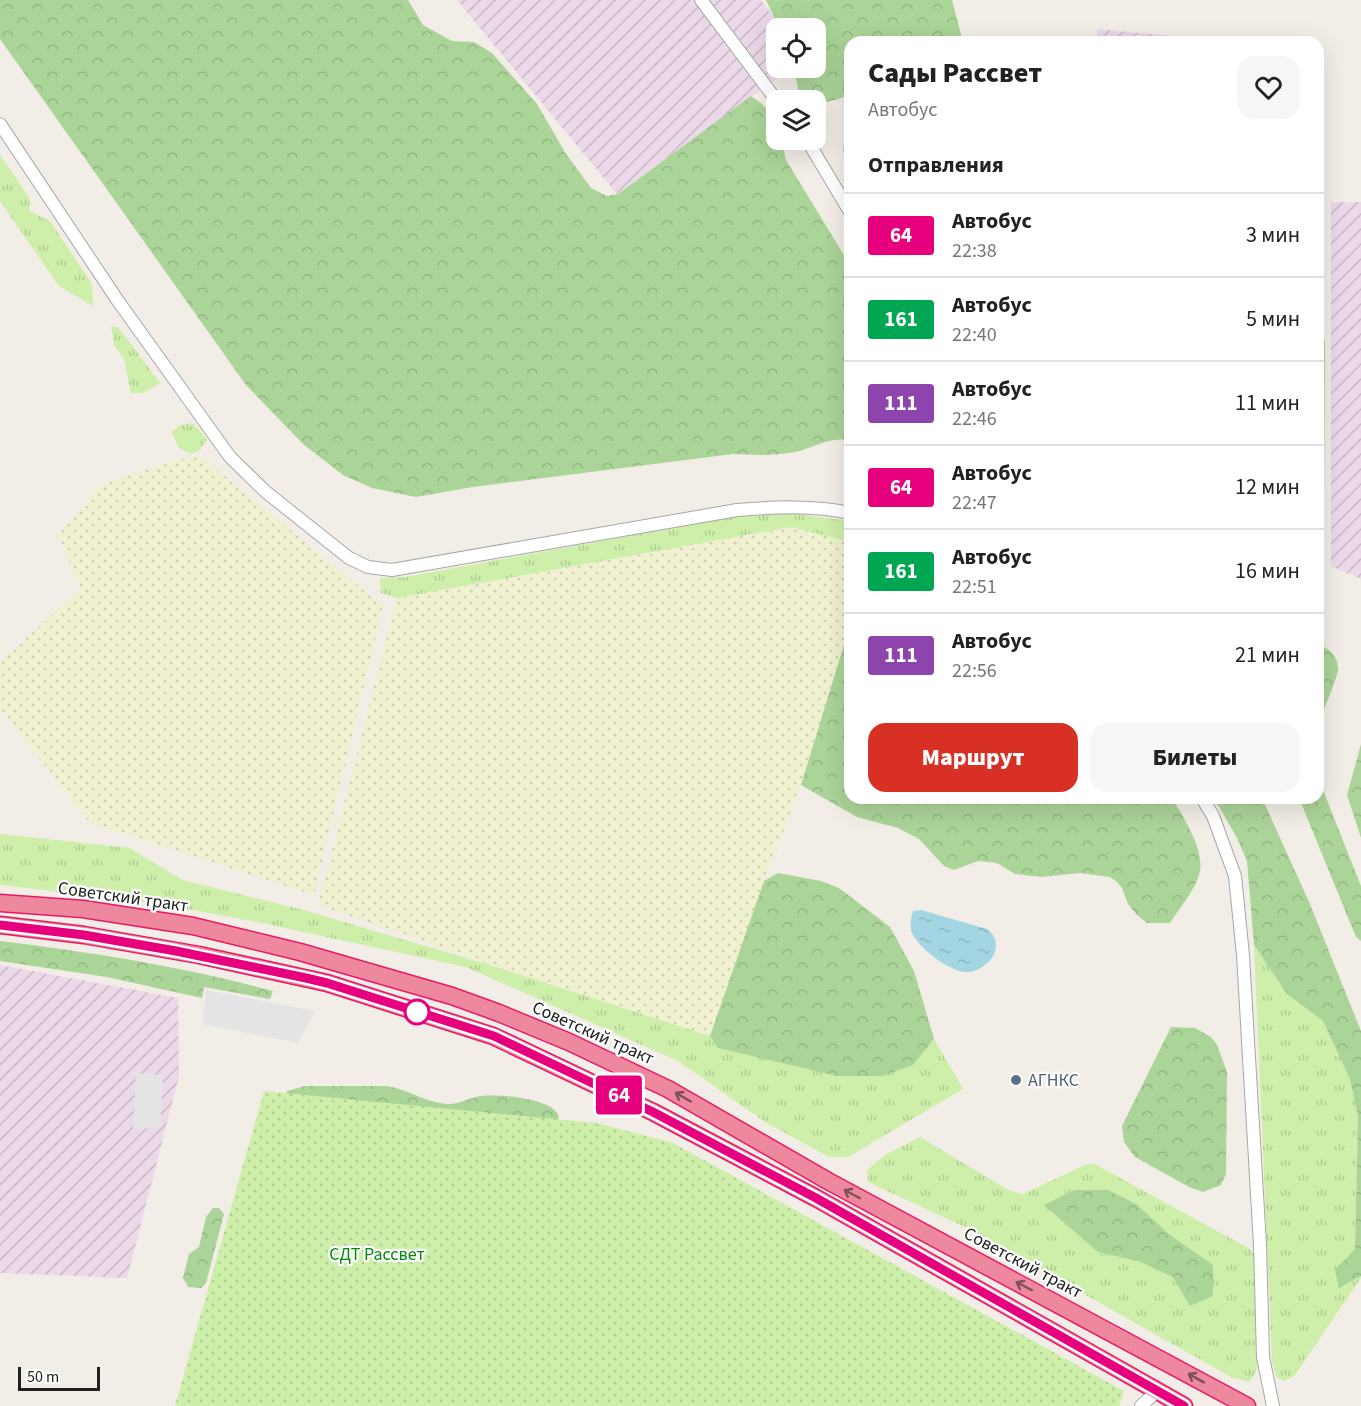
<!DOCTYPE html>
<html lang="ru">
<head>
<meta charset="utf-8">
<style>
  :root { --surface:#fff; --page:#f6f6f6; --text:#222; --muted:#767676; --line:#e0e0e0; --accent:#d93025 }
  body { margin:0; font-family:"Source Sans 3",sans-serif; background:var(--page); color:var(--text); height:100vh; display:flex; flex-direction:column; font-size:22px; white-space:nowrap }
  * { box-sizing:border-box; margin:0 }
  p { font-size:20px; color:var(--muted) }
  .icon { flex:none; width:33px; height:33px; fill:none; stroke:currentColor; stroke-width:2; stroke-linecap:round; stroke-linejoin:round }
  .map { position:relative; flex:1; overflow:hidden }
  .sheet { position:absolute; left:844px; top:36px; width:480px; height:768px; display:flex; flex-direction:column; background:var(--surface); border-radius:18px; box-shadow:0 6px 24px #0002 }
  .sheet>* { flex:none }
  .badge { padding:0 12px; border-radius:4px; font-size:21px; line-height:39px }
  .controls { position:absolute; left:766px; top:18px; display:grid; gap:12px }
  .controls a { display:grid; place-items:center; width:60px; height:60px; border-radius:12px; background:var(--surface); box-shadow:0 6px 24px #0002; font-size:30px }
  .scale { position:absolute; left:18px; bottom:15px; width:82px; box-sizing:border-box; padding-left:6px; border:3px solid #202020; border-top:0; font-size:16px; line-height:21px; white-space:nowrap; color:#202020; -webkit-text-stroke:4px #fff; paint-order:stroke }
  .map>.badge { position:absolute; translate:-50% -50%; box-shadow:0 0 0 3px #fff }
  h2 { padding:0 24px; font-size:22px; line-height:54px }
  .round { display:grid; place-items:center; flex:none; width:63px; height:63px; border-radius:18px; background:var(--page) }
  .overview { display:flex; align-items:center; justify-content:space-between; height:102px; padding:0 24px }
  h1 { font-size:28px; font-weight:800; line-height:45px }
  .primary-button { display:flex; gap:12px; margin-top:auto; padding:12px 24px }
  .primary-button a { flex:1; height:69px; border-radius:18px; background:var(--accent); color:#fff; font-size:24px; font-weight:800; line-height:69px; text-align:center }
  .primary-button a+a { background:var(--page); color:var(--text) }
  ul { padding:0; list-style:none }
  li { display:flex; align-items:center; gap:18px; height:84px; padding:0 24px; border-top:2px solid var(--line) }
  li div { flex:1 }
  li b { display:block; font-size:22px }
  li em { font-style:normal }
  li .badge { min-width:66px; font-weight:700; text-align:center }
  .map>svg:first-child { display:block }
  .industrial { fill:url(#industrial-furrows) }
  .farmland { fill:url(#farmland-dots) }
  .grass { fill:url(#grass-tufts) }
  .forest { fill:url(#forest-crowns) }
  .garden { fill:url(#garden-dots) }
  .parking { fill:#e4e4e4 }
  .water { fill:url(#water-ripples) }
  .lines { fill:none; stroke-linecap:round; stroke-linejoin:round }
  .minor-casing { stroke:#a7a7a7; stroke-width:14 }
  .highway-casing { stroke:#ea1967; stroke-width:19 }
  .minor { stroke:#fff; stroke-width:12 }
  .highway { stroke:#ee889e; stroke-width:16 }
  .oneway { stroke:#7d4f59 }
  .line-casing { stroke:#fff; stroke-width:14 }
  .line { stroke:#e6007e; stroke-width:9 }
  .stop-dot { fill:#fff; stroke:#e6007e; stroke-width:3 }
  .service-dot { fill:#5c6f8a; stroke:#fff; stroke-width:2 }
  .labels { text-anchor:middle; dominant-baseline:central; stroke-width:4.5; stroke-linejoin:round; paint-order:stroke }
  .street-label { font-size:18px; fill:#202020; stroke:#fff }
  .service-label { font-size:18px; fill:#4e5e75; stroke:#fff; text-anchor:start }
  .park-label { font-size:18px; fill:#038a0a; stroke:#fff }
</style>
</head>
<body>
<div class="map">
<svg width="1361" height="1406" viewBox="0 0 1361 1406">
  <defs>
    <pattern id="industrial-furrows" width="10" height="10" patternUnits="userSpaceOnUse" patternTransform="scale(1.5)"><rect width="10" height="10" fill="#ebd8e8"/><path d="M-1 1l2-2M0 10L10 0M9 11l2-2" fill="none" stroke="#c9b9c7"/></pattern>
    <pattern id="farmland-dots" width="8" height="8" patternUnits="userSpaceOnUse" patternTransform="scale(1.5)"><rect width="8" height="8" fill="#f0f1d0"/><path d="M2 2h.1M6 6h.1" fill="none" stroke="#ceceb2" stroke-width="1.8" stroke-linecap="round"/></pattern>
    <pattern id="grass-tufts" width="24" height="20" patternUnits="userSpaceOnUse" patternTransform="scale(1.5)"><rect width="24" height="20" fill="#cdefa9"/><path d="M3 7l-1-3M5 7V3M7 7l1-3M15 17l-1-3M17 17v-4M19 17l1-3" fill="none" stroke="#b0cd91"/></pattern>
    <pattern id="forest-crowns" width="20" height="18" patternUnits="userSpaceOnUse" patternTransform="scale(1.5)"><rect width="20" height="18" fill="#abd498"/><path d="M2 6a3 3 0 1 1 6 0M12 15a3 3 0 1 1 6 0" fill="none" stroke="#93b683"/></pattern>
    <pattern id="garden-dots" width="8" height="8" patternUnits="userSpaceOnUse" patternTransform="scale(1.5)"><rect width="8" height="8" fill="#cdefa9"/><path d="M2 2h.1M6 6h.1" fill="none" stroke="#b0cd91" stroke-width="1.8" stroke-linecap="round"/></pattern>
    <pattern id="water-ripples" width="26" height="14" patternUnits="userSpaceOnUse" patternTransform="scale(1.5)"><rect width="26" height="14" fill="#a3d6e2"/><path d="M2 4q2-2 4 0t4 0M15 11q2-2 4 0t4 0" fill="none" stroke="#8cb7c2"/></pattern>
  </defs>
  <rect width="100%" height="100%" fill="#f2ede6"/>
  <!-- industrial -->
  <g class="industrial">
    <path d="M457,0H761L782,28H777V68H791L617,194Z"/>
    <path d="M1097,29L1204,39V42H1096Z"/>
    <path d="M1331,202H1361V579L1331,566Z"/>
    <path d="M0,965L178,998L179,1076L127,1278L0,1273Z"/>
  </g>
  <!-- farmland -->
  <g class="farmland">
    <path d="M198,454L383,606L314,895L90,823L0,708V663L81,588L58,535L102,484Z"/>
    <path d="M791,527L850,542V625L801,785L764,881L710,1036L493,966L318,905L397,598Z"/>
  </g>
  <!-- grass -->
  <g class="grass">
    <path d="M0,155L30,199L29,211L50,221L92,284L93,306L59,286L0,201Z"/>
    <path d="M111,326L118,327L160,383L143,393H131L124,359L114,345Z"/>
    <path d="M193,423L207,439L200,450L190,454L178,447L172,432L180,425Z"/>
    <path d="M782,512L850,521V542L791,527L397,598L381,593L380,578L406,577L743,515Z"/>
    <path d="M0,834L130,848L182,880L307,911L493,966L710,1036L718,1048L913,1065L934,1039L963,1089L848,1157H829L765,1122L678,1061L466,967L257,922L155,903L0,885Z"/>
    <path d="M1254,945L1287,994L1323,1021L1350,1079L1358,1117L1355,1249L1340,1288L1361,1276V1278L1294,1376L1284,1381L1276,1377L1272,1360Z"/>
    <path d="M920,1137L1010,1191L1023,1194L1085,1165L1093,1163L1250,1249L1254,1255L1259,1351L1256,1372L1249,1382L1231,1377L967,1228L868,1182L867,1170L885,1155Z"/>
  </g>
  <!-- forest -->
  <g class="forest">
    <path d="M0,0H408L423,25L452,41L474,42L492,53L537,104L566,154L591,188L607,196L618,194L751,96C768,107 777,119 777,140H781L786,160L850,265V441C833,435 813,448 795,452C775,456 754,455 733,454L473,487L416,497L372,488L343,475L303,444L246,385L0,39Z"/>
    <path d="M766,0H952L963,42H850V101L845,97L816,105V100H804L799,94L794,68H816V28H779Z"/>
    <path d="M850,132V179L843,150L845,136Z"/>
    <path d="M1319,317L1325,343L1324,491L1319,533Z"/>
    <path d="M850,625V798H1172C1183,816 1204,849 1200,871C1196,890 1180,907 1170,923H1147L1137,915L1128,904L1122,888L1116,881L1110,877L1080,873L1041,877L1015,874L997,863L978,861L954,870L944,866L919,839L898,828L857,817L801,785Z"/>
    <path d="M1319,644C1328,648 1339,657 1338,669C1338,677 1322,713 1319,723Z"/>
    <path d="M1361,744V838L1347,795Z"/>
    <path d="M1319,780L1361,886V941L1356,937L1299,798H1318Z"/>
    <path d="M1214,798H1262L1310,904L1361,1031V1276L1339,1288L1335,1270L1355,1249L1358,1117L1350,1079L1323,1021L1287,994L1254,945L1247,861L1237,838Z"/>
    <path d="M778,873L821,881L839,888L890,927L914,971L934,1039L913,1065L882,1076H837L718,1048L710,1036L764,881Z"/>
    <path d="M0,941C91,952 184,967 273,991L270,999L204,987L202,998L107,977L0,961Z"/>
    <path d="M1171,1027L1195,1028L1211,1037L1217,1045L1227,1072L1226,1174L1221,1185L1203,1192L1189,1187L1135,1157L1124,1142L1122,1126Z"/>
    <path d="M305,1086H386C408,1089 426,1103 449,1104C458,1104 467,1099 476,1097C492,1093 547,1097 557,1113C559,1115 558,1119 559,1122L286,1095L287,1091Z"/>
    <path d="M1075,1190H1108L1136,1204L1170,1235L1213,1265V1296L1190,1306L1173,1277L1138,1261L1098,1252L1044,1205Z"/>
    <path d="M213,1208H219L224,1214L206,1283L201,1288L188,1287L183,1278L189,1254L199,1247L206,1217Z"/>
  </g>
  <!-- garden -->
  <path class="garden" d="M264,1091L597,1123L673,1143L1124,1391L1119,1406H175Z"/>
  <!-- parking -->
  <g class="parking">
    <path d="M206,990L315,1011L298,1043L202,1024Z"/>
    <path d="M136,1073L163,1075L160,1129L133,1128Z"/>
  </g>
  <!-- water -->
  <path class="water" d="M921,910L987,929C1010,947 984,974 965,972C950,971 922,950 915,938C909,931 910,920 913,911Z"/>
  <g class="lines">
    <!-- minor casing -->
    <g class="minor-casing">
      <g id="minor">
        <path d="M701,0L777,101"/>
        <path d="M0,124L118,301L230,457L266,492L349,558L368,567L392,570L737,510C774,507 814,505 850,513"/>
        <path d="M807,140L850,212"/>
        <path d="M1202,798L1213,816L1235,876L1243,955L1260,1245L1263,1357L1273,1406"/>
        <path d="M1141,1406L1157,1391"/>
      </g>
    </g>
    <!-- highway casing -->
    <g class="highway-casing">
      <g id="highway">
        <path d="M0,903L83,909L193,926L300,952L452,996L499,1013L569,1042L668,1089L828,1181L1247,1406"/>
        <path d="M0,925L84,935L199,955L327,983L493,1036L653,1112L816,1198L1184,1406"/>
      </g>
    </g>
    <!-- minor -->
    <use href="#minor" class="minor"/>
    <!-- highway -->
    <use href="#highway" class="highway"/>
  </g>
  <!-- one-way arrows -->
  <defs><path id="oneway-shaft" d="M-6 0H5M1.5-3L5.5 0L1.5 3" fill="none" stroke-width="1.6" stroke-linecap="round" stroke-linejoin="round" transform="scale(1.5)"/></defs>
  <g class="oneway">
    <use href="#oneway-shaft" transform="translate(683 1097) rotate(-150)"/>
    <use href="#oneway-shaft" transform="translate(852 1194) rotate(-152)"/>
    <use href="#oneway-shaft" transform="translate(1024 1286) rotate(-152)"/>
    <use href="#oneway-shaft" transform="translate(1196 1378) rotate(-151)"/>
  </g>
  <g class="lines">
    <!-- line casing -->
    <g class="line-casing">
      <path id="line" d="M0,925L84,935L176,951L306,978L327,983L494,1036L653,1112L816,1198L1184,1406"/>
    </g>
    <!-- line -->
    <use href="#line" class="line"/>
  </g>
  <!-- markers -->
  <circle class="stop-dot" cx="417" cy="1012" r="12"/>
  <circle class="service-dot" cx="1016" cy="1080" r="6"/>
  <g class="labels">
    <!-- street labels -->
    <g class="street-label">
      <text transform="translate(123 897) rotate(8)">Советский тракт</text>
      <text transform="translate(593 1033) rotate(24)">Советский тракт</text>
      <text transform="translate(1023 1263) rotate(28)">Советский тракт</text>
    </g>
    <!-- service labels -->
    <g class="service-label">
      <text x="1028" y="1080">АГНКС</text>
    </g>
    <!-- park labels -->
    <g class="park-label">
      <text x="377" y="1254">СДТ Рассвет</text>
    </g>
  </g>
</svg>
<div class="controls">
<a><svg class="icon" aria-label="locate" viewBox="0 0 24 24"><circle cx="12" cy="12" r="6"/><path d="M12 2v4M12 18v4M2 12h4M18 12h4"/></svg></a>
<a><svg class="icon" aria-label="layers" viewBox="0 0 24 24"><path d="M12 4l9 5-9 5-9-5zM3 14l9 5 9-5"/></svg></a>
</div>
<div class="scale">50 m</div>
<b class="badge" style="left:619px;top:1095px;background:#e6007e;color:#fff">64</b>
<section class="sheet">
<div class="overview"><div><h1>Сады Рассвет</h1><p>Автобус</p></div><a class="round"><svg class="icon" aria-label="heart" viewBox="0 0 24 24"><path d="M12 20l-8-8c-3-5 5-10 8-4 3-6 11-1 8 4z"/></svg></a></div>
<h2>Отправления</h2>
<ul>
<li><span class="badge" style="background:#e6007e;color:#fff">64</span><div><b>Автобус</b><p>22:38</p></div><em>3 мин</em></li>
<li><span class="badge" style="background:#00a651;color:#fff">161</span><div><b>Автобус</b><p>22:40</p></div><em>5 мин</em></li>
<li><span class="badge" style="background:#8e44ad;color:#fff">111</span><div><b>Автобус</b><p>22:46</p></div><em>11 мин</em></li>
<li><span class="badge" style="background:#e6007e;color:#fff">64</span><div><b>Автобус</b><p>22:47</p></div><em>12 мин</em></li>
<li><span class="badge" style="background:#00a651;color:#fff">161</span><div><b>Автобус</b><p>22:51</p></div><em>16 мин</em></li>
<li><span class="badge" style="background:#8e44ad;color:#fff">111</span><div><b>Автобус</b><p>22:56</p></div><em>21 мин</em></li>
</ul>
<div class="primary-button"><a>Маршрут</a><a>Билеты</a></div>
</section>
</div>
</body>
</html>
